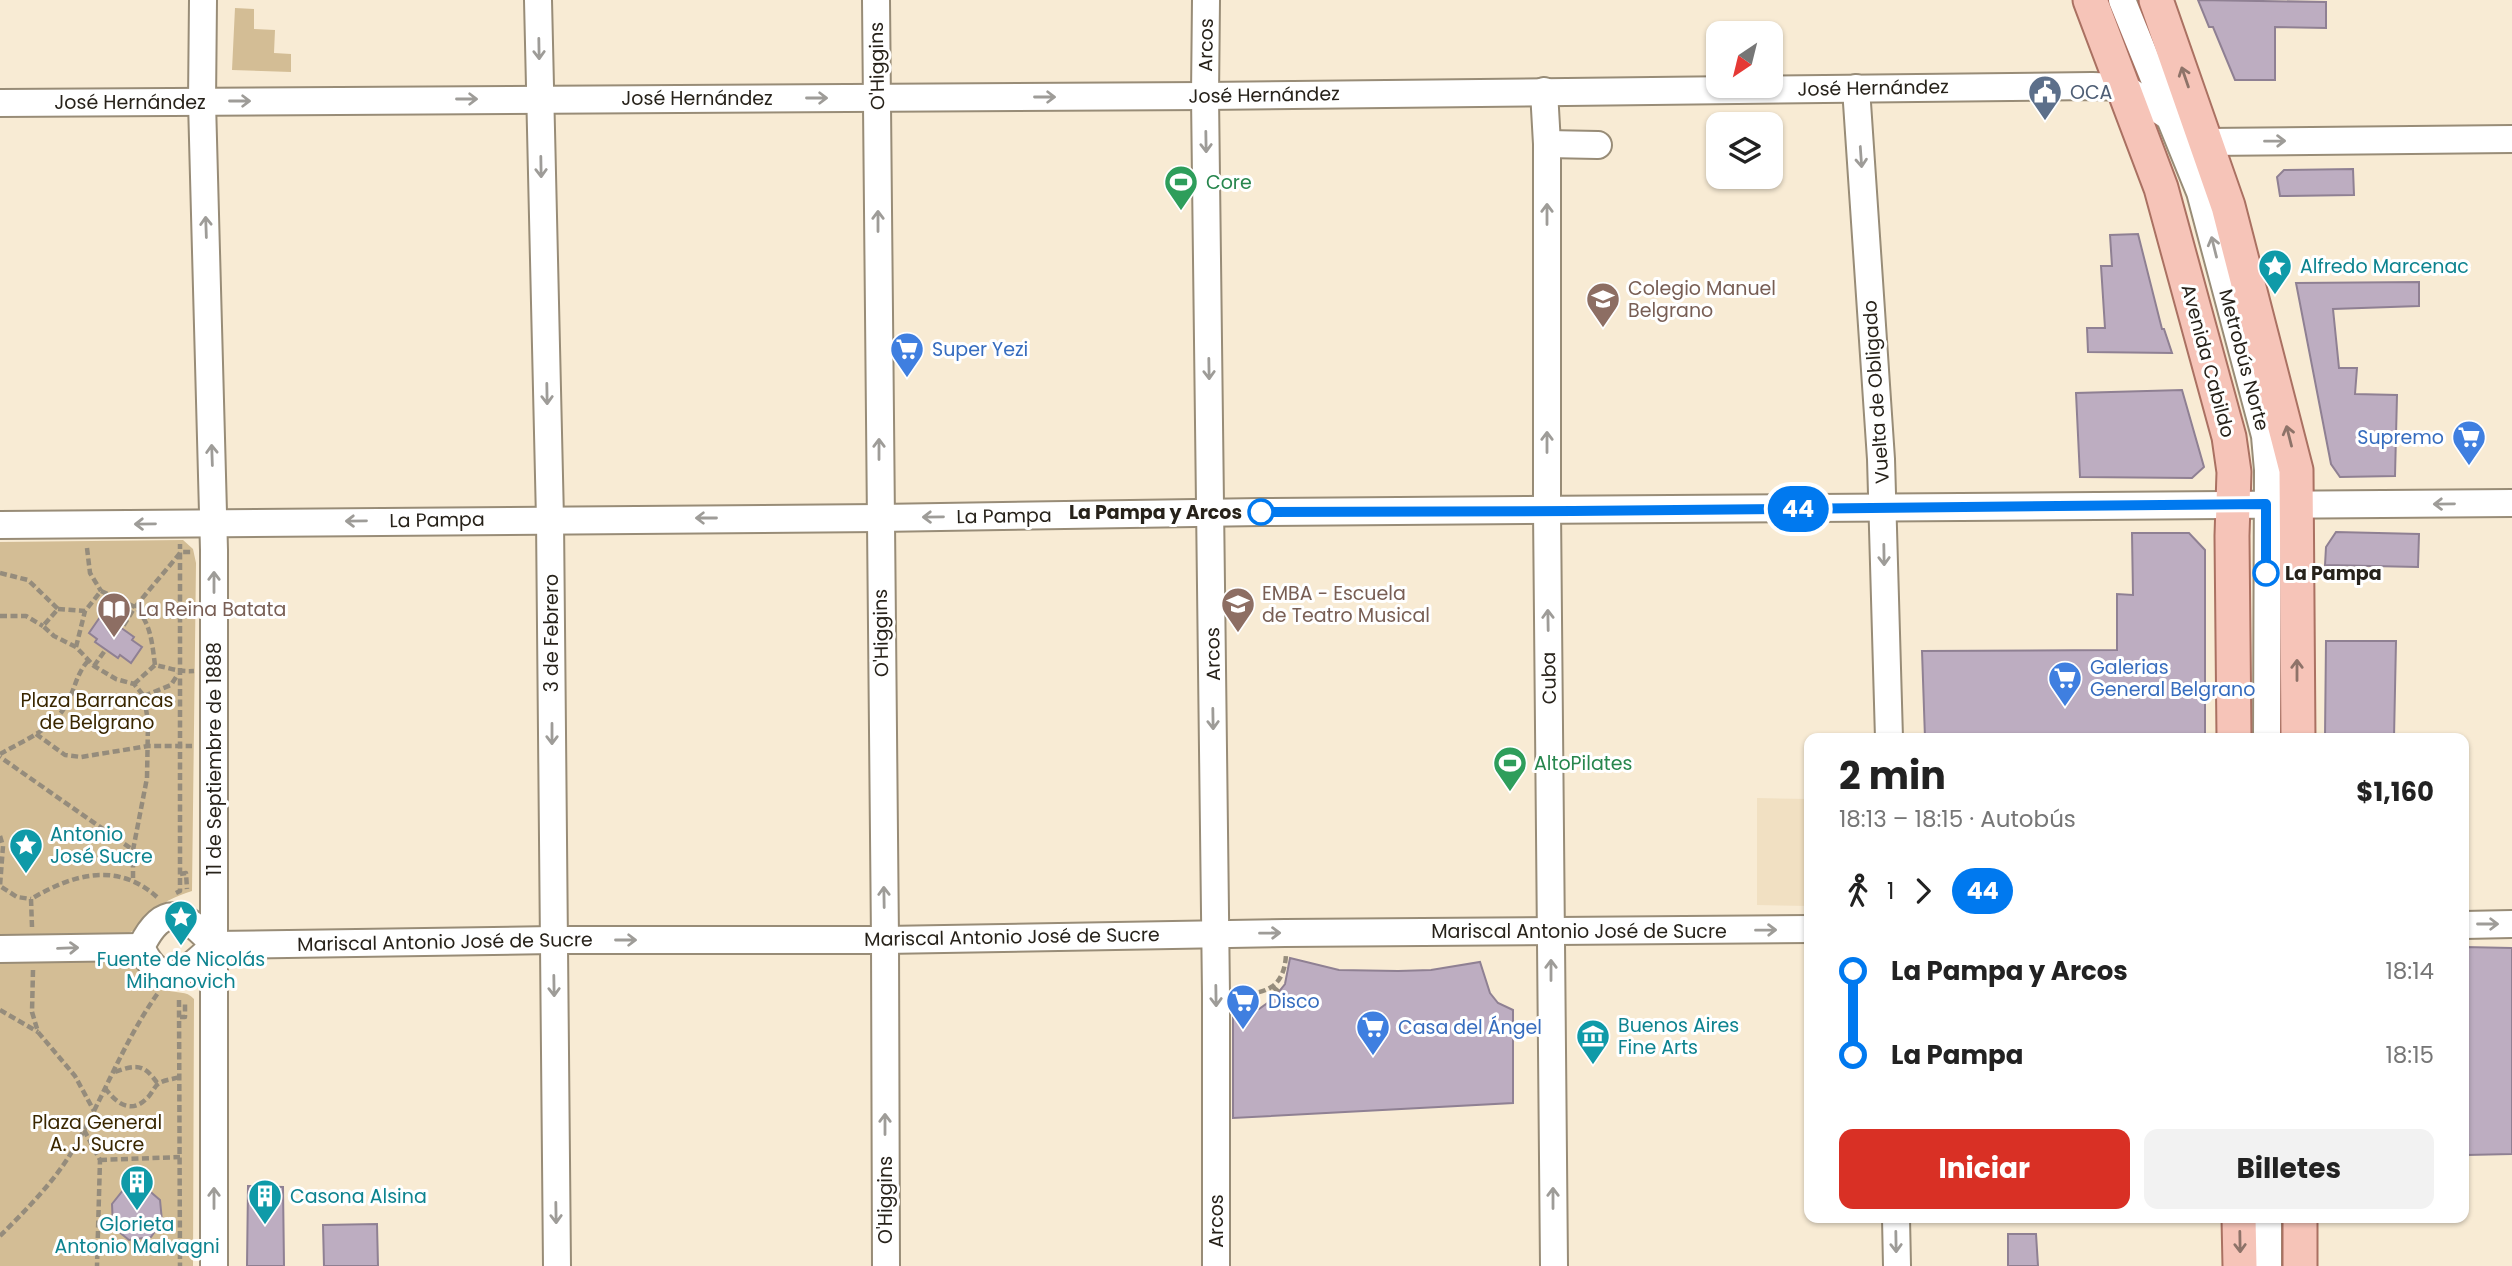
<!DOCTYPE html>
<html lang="es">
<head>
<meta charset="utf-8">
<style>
  :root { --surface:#fff; --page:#f2f2f2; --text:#222; --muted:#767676; --accent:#d93025 }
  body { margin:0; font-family:Poppins,sans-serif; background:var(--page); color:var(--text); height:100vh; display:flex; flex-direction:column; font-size:26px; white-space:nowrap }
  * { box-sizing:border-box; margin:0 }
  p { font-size:23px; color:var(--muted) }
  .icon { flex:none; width:38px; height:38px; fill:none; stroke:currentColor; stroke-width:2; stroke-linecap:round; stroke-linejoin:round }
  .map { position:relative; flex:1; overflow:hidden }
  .sheet { position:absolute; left:1804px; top:733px; width:665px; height:490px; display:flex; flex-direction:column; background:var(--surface); border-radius:14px; box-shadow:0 2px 5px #0004 }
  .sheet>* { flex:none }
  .badge { padding:0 14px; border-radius:23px; font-size:24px; line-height:46px }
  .needle { width:46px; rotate:215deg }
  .controls { position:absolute; left:1706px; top:21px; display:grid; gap:14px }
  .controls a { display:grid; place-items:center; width:77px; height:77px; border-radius:14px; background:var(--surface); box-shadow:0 2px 5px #0004; font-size:35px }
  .map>.badge { position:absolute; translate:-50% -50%; box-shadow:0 0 0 4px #fff }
  .legs { display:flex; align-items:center; gap:10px; height:77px; padding:0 35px; font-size:23px }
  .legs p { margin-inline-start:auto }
  .overview { display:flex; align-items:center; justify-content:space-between; height:119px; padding:0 35px }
  h1 { font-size:38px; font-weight:700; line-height:52px }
  .action { display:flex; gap:14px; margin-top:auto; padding:14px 35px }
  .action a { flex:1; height:80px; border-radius:14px; background:var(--accent); color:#fff; font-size:28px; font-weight:700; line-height:80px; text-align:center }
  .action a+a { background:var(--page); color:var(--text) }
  ul { padding:0 35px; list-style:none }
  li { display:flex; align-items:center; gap:24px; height:84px; font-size:26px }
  li i { display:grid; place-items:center; width:10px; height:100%; margin:0 9px; background:currentColor }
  li i::after { content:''; width:18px; height:18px; margin:-9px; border:5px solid; border-radius:50%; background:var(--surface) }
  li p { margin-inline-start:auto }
  li:first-child i { background:linear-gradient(#0000 50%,currentColor 0) }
  li:last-child i { background:linear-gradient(currentColor 50%,#0000 0) }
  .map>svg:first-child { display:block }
  .built { fill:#f1e0c2 }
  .green { fill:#d3bd95 }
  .building { fill:#bdadc1; stroke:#8f8093; stroke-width:2 }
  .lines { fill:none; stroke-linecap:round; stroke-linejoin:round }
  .minor-casing { stroke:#988c77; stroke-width:30 }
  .major-casing { stroke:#aa7162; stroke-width:37 }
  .path { stroke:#958c7c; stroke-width:4.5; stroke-dasharray:7 3.5; stroke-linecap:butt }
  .minor { stroke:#fff; stroke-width:26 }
  .major { stroke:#f6c4b8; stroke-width:33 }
  .oneway { stroke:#9e9c98 }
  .oneway2 { stroke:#8e7369 }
  .line-1-casing { stroke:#fff; stroke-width:16 }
  .line-1 { stroke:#0079ef; stroke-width:10 }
  .stop-1-dot { fill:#fff; stroke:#0079ef; stroke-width:3.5 }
  .labels { text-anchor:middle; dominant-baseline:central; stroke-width:6; stroke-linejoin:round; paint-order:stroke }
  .street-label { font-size:19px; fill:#27221a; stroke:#fff }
  .service-label { font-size:19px; fill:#4e5e75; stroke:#fff; text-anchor:start }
  .leisure-label { font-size:19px; fill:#27864d; stroke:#fff; text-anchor:start }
  .culture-label { font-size:19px; fill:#0d838f; stroke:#fff; text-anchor:start }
  .education-label { font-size:19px; fill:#785e54; stroke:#fff; text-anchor:start }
  .shop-label { font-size:19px; fill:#366cbe; stroke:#fff; text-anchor:start }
  .stop-label { font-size:19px; font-weight:bold; fill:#27221a; stroke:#fff; text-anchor:end }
  .park-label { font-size:19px; fill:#3a2700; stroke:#fff }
</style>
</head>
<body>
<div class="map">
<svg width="2512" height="1266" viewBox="0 0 2512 1266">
  <rect width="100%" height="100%" fill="#f8ebd4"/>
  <!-- built -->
  <path class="built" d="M1757,798L1809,799V906L1757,905Z"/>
  <!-- green -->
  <g class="green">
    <path d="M235,8L254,9V29L275,30L274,53L291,54V72L232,70Z"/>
    <path d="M183,540L193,549L196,563L192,891C176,896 160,903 148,916C140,924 137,930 126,934L0,935V542Z"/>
    <path d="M122,961C143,967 149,982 167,990C177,994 186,990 194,999L193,1266H0V962Z"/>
  </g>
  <!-- building -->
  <g class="building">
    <path d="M2198,0L2326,2V28L2275,27V80H2235L2213,27H2209Z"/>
    <path d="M2353,169L2354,195L2280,196L2277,177L2284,170Z"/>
    <path d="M2138,234L2162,329H2164L2172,353L2088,352L2087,328H2105L2101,266H2112L2110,235Z"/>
    <path d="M2419,282V306L2333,309L2339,368H2357L2355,394L2397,395L2395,476L2340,477L2331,464L2296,283Z"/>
    <path d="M2182,390L2204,467L2192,478L2080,477L2076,393Z"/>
    <path d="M2336,532L2419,534L2418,567L2325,565L2326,547Z"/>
    <path d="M2132,533H2189L2205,550V738H1925L1922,651L2117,650V594L2133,595Z"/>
    <path d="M100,617L108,622L110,620L134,637L132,640L142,647L131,663L120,655L118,658L95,642L97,639L89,633Z"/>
    <path d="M2326,641H2396L2394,738H2325Z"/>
    <path d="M2464,947L2512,948V1154L2467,1155Z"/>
    <path d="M1290,958L1339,970L1398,971L1431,970L1480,962L1490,993L1498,1003L1513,1010V1103L1233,1118V1010L1259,1009L1273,999L1285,984Z"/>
    <path d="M248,1186L283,1187L284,1266H247Z"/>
    <path d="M146,1188L160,1200L162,1221L151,1237L129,1240L113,1227L112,1204L124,1189Z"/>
    <path d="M377,1224L378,1266H324L323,1225Z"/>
    <path d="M2008,1234H2036L2038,1266H2008Z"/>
  </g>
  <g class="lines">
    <!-- minor casing -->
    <g class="minor-casing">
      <g id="minor">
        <path d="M203,0L202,102L214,550V1266"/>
        <path d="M538,0L550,519L557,1266"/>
        <path d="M876,0L885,940L886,1266"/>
        <path d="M1206,0L1205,96L1216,994V1266"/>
        <path d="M2122,0L2200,192L2265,436L2268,470L2267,738"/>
        <path d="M1856,88L1881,459L1889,738"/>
        <path d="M1544,91L1547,144V510L1554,1266"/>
        <path d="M0,103L1205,96L2092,86L2124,87L2207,142L2512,139"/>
        <path d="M1547,144L1598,145"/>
        <path d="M0,525L879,518L1261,512L2512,503"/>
        <path d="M2464,925L2512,924"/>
        <path d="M141,947C163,994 188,971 214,945L553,940H885L1285,933L1810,929"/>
        <path d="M141,947C164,900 185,913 214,945"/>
        <path d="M0,949L141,947"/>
        <path d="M1896,1218L1897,1266"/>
        <path d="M2268,1218V1266"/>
      </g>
    </g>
    <!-- major casing -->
    <g class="major-casing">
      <g id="major">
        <path d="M2090,0L2161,188L2229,437L2234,472L2232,536L2234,738"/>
        <path d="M2156,0L2228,206L2296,470L2298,738"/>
        <path d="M2239,1218L2240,1266"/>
        <path d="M2300,1218V1266"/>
      </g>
    </g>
    <!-- path -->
    <g class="path">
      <path d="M87,548L90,573L101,591"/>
      <path d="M0,573L28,580L58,609L43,626L54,636L76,647L94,666L116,679L134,684L144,696L148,722L147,778L133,850L0,757"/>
      <path d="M58,609L85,611L101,591L135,607L122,628"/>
      <path d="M0,616H26L43,626"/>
      <path d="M76,647L85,611"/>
      <path d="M155,665C152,643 151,623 135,607L181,552H193"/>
      <path d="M94,666L106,649"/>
      <path d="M134,684L155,665C170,668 178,672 194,671"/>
      <path d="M144,696L171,685L178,674"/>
      <path d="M36,734L65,755L81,757L148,746H192"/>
      <path d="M0,754C23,741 53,729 66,705C75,690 76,674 88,661"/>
      <path d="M0,836L3,846L0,886L17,897L31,899"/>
      <path d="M133,850V879"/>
      <path d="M180,874L186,873L187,889"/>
      <path d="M176,893L180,891V544"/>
      <path d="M32,927L31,899C73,874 118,861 158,898"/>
      <path d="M33,970L32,1012L38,1032L75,1076L94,1111"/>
      <path d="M1273,987L1279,992"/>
      <path d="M1238,994C1267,994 1284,987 1286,955"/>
      <path d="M179,1000L180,1266"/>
      <path d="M0,1010L38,1032"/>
      <path d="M180,1017H185V1001"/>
      <path d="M115,1072C137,1064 144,1064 158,1084"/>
      <path d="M105,1088C116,1103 131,1115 147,1098C151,1095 154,1087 158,1084C163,1080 174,1079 180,1077"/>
      <path d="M84,1130L100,1160L97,1266"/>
      <path d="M100,1160L180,1157"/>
      <path d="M0,1236C26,1210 54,1182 73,1150C103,1099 123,1042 158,993"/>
    </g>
    <!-- minor -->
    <use href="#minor" class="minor"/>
    <!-- major -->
    <use href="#major" class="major"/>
  </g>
  <!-- one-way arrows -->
  <defs><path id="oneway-shaft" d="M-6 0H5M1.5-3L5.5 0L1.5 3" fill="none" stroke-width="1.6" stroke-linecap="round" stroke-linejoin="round" transform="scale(1.75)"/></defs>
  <g class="oneway">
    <use href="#oneway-shaft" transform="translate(539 49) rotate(89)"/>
    <use href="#oneway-shaft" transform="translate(1045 97)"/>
    <use href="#oneway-shaft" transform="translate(817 98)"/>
    <use href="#oneway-shaft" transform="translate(467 99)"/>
    <use href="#oneway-shaft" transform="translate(240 101)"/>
    <use href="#oneway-shaft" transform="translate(2275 141) rotate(-1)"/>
    <use href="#oneway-shaft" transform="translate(1206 142) rotate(89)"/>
    <use href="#oneway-shaft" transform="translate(1861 157) rotate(86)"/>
    <use href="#oneway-shaft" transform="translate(541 167) rotate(89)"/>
    <use href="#oneway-shaft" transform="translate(1547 214) rotate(-90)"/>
    <use href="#oneway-shaft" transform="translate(878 221) rotate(-90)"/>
    <use href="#oneway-shaft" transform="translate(206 227) rotate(-92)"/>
    <use href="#oneway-shaft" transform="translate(2214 247) rotate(-104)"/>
    <use href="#oneway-shaft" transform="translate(1209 369) rotate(89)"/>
    <use href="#oneway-shaft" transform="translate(547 394) rotate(89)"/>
    <use href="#oneway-shaft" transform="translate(1547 442) rotate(-90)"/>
    <use href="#oneway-shaft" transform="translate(879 449) rotate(-90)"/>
    <use href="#oneway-shaft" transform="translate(212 455) rotate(-92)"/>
    <use href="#oneway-shaft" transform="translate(2444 504) rotate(179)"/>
    <use href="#oneway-shaft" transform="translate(933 517) rotate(179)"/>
    <use href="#oneway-shaft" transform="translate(706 518) rotate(180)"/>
    <use href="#oneway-shaft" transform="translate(356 521) rotate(179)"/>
    <use href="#oneway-shaft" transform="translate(145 524) rotate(179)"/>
    <use href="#oneway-shaft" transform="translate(1884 555) rotate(89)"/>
    <use href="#oneway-shaft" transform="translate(214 582) rotate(-90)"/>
    <use href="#oneway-shaft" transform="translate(1548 620) rotate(-91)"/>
    <use href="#oneway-shaft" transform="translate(1213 719) rotate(89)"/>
    <use href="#oneway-shaft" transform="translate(552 734) rotate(90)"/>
    <use href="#oneway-shaft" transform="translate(884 897) rotate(-91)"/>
    <use href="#oneway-shaft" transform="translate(2488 924)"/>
    <use href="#oneway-shaft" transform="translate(1766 930) rotate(-1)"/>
    <use href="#oneway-shaft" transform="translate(1270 933) rotate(-1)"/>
    <use href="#oneway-shaft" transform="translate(626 940)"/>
    <use href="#oneway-shaft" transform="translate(68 948) rotate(-2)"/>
    <use href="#oneway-shaft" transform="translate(1551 970) rotate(-90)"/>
    <use href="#oneway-shaft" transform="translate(554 986) rotate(89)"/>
    <use href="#oneway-shaft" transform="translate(1216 996) rotate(89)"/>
    <use href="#oneway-shaft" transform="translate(885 1124) rotate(-90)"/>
    <use href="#oneway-shaft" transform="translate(214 1198) rotate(-90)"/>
    <use href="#oneway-shaft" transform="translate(1553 1198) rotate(-90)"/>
    <use href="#oneway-shaft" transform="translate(556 1213) rotate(89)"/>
    <use href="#oneway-shaft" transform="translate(1896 1242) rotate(89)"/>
  </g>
  <g class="oneway2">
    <use href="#oneway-shaft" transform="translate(2185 77) rotate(-109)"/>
    <use href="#oneway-shaft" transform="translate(2289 436) rotate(-104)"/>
    <use href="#oneway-shaft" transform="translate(2297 670) rotate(-90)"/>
    <use href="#oneway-shaft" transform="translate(2240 1242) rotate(89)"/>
  </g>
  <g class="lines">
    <!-- line-1 casing -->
    <g class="line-1-casing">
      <path id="line-1" d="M1261,512L1573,511L2266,504V573"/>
    </g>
    <!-- line-1 -->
    <use href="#line-1" class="line-1"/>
  </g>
  <!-- icons -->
  <defs>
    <g id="civic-pin" transform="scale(1.75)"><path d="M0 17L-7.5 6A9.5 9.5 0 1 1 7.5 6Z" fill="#5c6f8a" stroke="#fff"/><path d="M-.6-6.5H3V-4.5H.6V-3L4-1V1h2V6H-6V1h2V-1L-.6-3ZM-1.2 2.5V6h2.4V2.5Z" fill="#fff"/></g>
    <g id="stadium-pin" transform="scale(1.75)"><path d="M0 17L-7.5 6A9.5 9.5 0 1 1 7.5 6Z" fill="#2e9e5b" stroke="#fff"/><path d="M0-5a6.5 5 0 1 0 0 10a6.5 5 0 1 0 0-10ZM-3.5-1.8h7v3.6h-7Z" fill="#fff"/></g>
    <g id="sight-pin" transform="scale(1.75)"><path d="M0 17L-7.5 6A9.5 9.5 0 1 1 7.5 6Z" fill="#0f9aa8" stroke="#fff"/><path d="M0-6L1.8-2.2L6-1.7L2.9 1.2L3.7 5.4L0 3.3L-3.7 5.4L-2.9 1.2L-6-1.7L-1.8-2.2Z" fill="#fff"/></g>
    <g id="university-pin" transform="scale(1.75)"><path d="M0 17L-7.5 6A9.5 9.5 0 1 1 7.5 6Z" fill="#8d6e63" stroke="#fff"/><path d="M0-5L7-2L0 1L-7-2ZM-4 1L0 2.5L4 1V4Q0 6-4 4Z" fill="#fff"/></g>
    <g id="supermarket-pin" transform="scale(1.75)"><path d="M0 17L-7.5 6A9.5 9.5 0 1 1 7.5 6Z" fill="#3f7fe0" stroke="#fff"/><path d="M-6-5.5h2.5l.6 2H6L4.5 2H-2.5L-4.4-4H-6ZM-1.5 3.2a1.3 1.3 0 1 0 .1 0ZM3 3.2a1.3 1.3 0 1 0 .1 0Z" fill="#fff"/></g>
    <g id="library-pin" transform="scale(1.75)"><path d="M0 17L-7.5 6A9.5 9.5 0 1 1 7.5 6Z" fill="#8d6e63" stroke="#fff"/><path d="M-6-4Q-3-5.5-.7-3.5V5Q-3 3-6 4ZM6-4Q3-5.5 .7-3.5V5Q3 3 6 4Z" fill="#fff"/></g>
    <g id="museum-pin" transform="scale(1.75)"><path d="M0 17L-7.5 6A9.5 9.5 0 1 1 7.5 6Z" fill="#0f9aa8" stroke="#fff"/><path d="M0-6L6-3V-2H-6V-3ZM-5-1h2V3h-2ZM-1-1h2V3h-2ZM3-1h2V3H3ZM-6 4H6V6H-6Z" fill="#fff"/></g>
    <g id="building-pin" transform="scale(1.75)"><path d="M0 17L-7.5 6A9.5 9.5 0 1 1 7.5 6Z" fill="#0f9aa8" stroke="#fff"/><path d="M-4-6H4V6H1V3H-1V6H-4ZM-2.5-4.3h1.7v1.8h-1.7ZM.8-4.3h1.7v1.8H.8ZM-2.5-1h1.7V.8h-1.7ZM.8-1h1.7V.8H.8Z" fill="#fff"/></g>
  </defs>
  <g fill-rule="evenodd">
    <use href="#civic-pin" x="2045" y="92"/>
    <use href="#stadium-pin" x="1181" y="182"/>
    <use href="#sight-pin" x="2275" y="266"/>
    <use href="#university-pin" x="1603" y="299"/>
    <use href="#supermarket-pin" x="907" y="349"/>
    <use href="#supermarket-pin" x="2469" y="437"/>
    <use href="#university-pin" x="1238" y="604"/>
    <use href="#library-pin" x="114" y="609"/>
    <use href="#supermarket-pin" x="2065" y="678"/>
    <use href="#stadium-pin" x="1510" y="763"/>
    <use href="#sight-pin" x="26" y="845"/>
    <use href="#sight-pin" x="181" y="917"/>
    <use href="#supermarket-pin" x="1243" y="1001"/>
    <use href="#supermarket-pin" x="1373" y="1027"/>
    <use href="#museum-pin" x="1593" y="1036"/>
    <use href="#building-pin" x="137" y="1182"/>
    <use href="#building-pin" x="265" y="1196"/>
  </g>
  <!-- markers -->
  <g class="stop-1-dot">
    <circle cx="1261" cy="512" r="12"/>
    <circle cx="2266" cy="573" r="12"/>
  </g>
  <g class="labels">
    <!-- street labels -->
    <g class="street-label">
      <text transform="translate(1206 45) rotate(-89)">Arcos</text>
      <text transform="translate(877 66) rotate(-91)">O'Higgins</text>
      <text transform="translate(1873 88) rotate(-1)">José Hernández</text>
      <text transform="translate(1264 95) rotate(-1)">José Hernández</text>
      <text x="697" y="98">José Hernández</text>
      <text x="130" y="102">José Hernández</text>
      <text transform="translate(2244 360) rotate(75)">Metrobús Norte</text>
      <text transform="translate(2208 361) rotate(75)">Avenida Cabildo</text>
      <text transform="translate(1876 392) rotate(-94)">Vuelta de Obligado</text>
      <text transform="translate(1004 516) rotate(-1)">La Pampa</text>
      <text transform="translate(437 520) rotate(-1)">La Pampa</text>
      <text transform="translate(551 633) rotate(-90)">3 de Febrero</text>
      <text transform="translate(881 633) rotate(-91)">O'Higgins</text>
      <text transform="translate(1213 654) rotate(-91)">Arcos</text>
      <text transform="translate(1549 678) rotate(-91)">Cuba</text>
      <text transform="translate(214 759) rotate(-90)">11 de Septiembre de 1888</text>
      <text x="1579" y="931">Mariscal Antonio José de Sucre</text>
      <text transform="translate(1012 937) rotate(-1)">Mariscal Antonio José de Sucre</text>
      <text transform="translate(445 942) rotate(-1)">Mariscal Antonio José de Sucre</text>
      <text transform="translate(885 1200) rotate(-90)">O'Higgins</text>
      <text transform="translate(1216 1221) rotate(-90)">Arcos</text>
    </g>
    <!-- service labels -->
    <g class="service-label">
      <text x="2070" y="92">OCA</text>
    </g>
    <!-- leisure labels -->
    <g class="leisure-label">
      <text x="1206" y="182">Core</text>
      <text x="1534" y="763">AltoPilates</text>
    </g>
    <!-- culture labels -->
    <g class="culture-label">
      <text x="2300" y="266">Alfredo Marcenac</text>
      <text x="50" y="834">Antonio<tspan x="50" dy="22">José Sucre</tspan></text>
      <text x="181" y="959" text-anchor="middle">Fuente de Nicolás<tspan x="181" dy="22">Mihanovich</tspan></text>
      <text x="1618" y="1025">Buenos Aires<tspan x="1618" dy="22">Fine Arts</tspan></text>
      <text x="290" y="1196">Casona Alsina</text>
      <text x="137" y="1224" text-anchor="middle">Glorieta<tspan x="137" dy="22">Antonio Malvagni</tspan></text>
    </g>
    <!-- education labels -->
    <g class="education-label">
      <text x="1628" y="288">Colegio Manuel<tspan x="1628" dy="22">Belgrano</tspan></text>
      <text x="1262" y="593">EMBA - Escuela<tspan x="1262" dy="22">de Teatro Musical</tspan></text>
      <text x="138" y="609">La Reina Batata</text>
    </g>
    <!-- shop labels -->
    <g class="shop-label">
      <text x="932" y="349">Super Yezi</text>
      <text x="2444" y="437" text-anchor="end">Supremo</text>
      <text x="2090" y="667">Galerias<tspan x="2090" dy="22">General Belgrano</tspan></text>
      <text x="1268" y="1001">Disco</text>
      <text x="1398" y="1027">Casa del Ángel</text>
    </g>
    <!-- stop labels -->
    <g class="stop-label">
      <text x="1242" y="512">La Pampa y Arcos</text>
      <text x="2285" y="573" text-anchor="start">La Pampa</text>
    </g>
    <!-- park labels -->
    <g class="park-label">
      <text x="97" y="700">Plaza Barrancas<tspan x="97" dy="22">de Belgrano</tspan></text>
      <text x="97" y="1122">Plaza General<tspan x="97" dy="22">A. J. Sucre</tspan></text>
    </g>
  </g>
</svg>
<div class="controls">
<a><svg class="needle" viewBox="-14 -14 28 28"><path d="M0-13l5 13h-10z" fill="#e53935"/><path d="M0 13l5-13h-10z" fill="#767676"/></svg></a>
<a><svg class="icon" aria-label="layers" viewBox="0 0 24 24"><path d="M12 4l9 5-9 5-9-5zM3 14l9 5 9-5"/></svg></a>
</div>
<b class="badge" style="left:1798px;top:509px;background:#0079ef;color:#fff">44</b>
<section class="sheet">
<div class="overview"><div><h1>2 min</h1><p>18:13 – 18:15 · Autobús</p></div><b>$1,160</b></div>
<div class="legs"><svg class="icon" aria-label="walk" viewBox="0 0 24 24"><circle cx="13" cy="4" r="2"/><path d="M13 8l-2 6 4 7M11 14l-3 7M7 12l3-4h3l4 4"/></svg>1<svg class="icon" aria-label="forward" viewBox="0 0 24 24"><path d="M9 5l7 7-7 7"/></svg><b class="badge" style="background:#0079ef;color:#fff">44</b></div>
<ul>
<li><i style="color:#0079ef"></i><b>La Pampa y Arcos</b><p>18:14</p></li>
<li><i style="color:#0079ef"></i><b>La Pampa</b><p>18:15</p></li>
</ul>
<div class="action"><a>Iniciar</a><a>Billetes</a></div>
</section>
</div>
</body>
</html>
